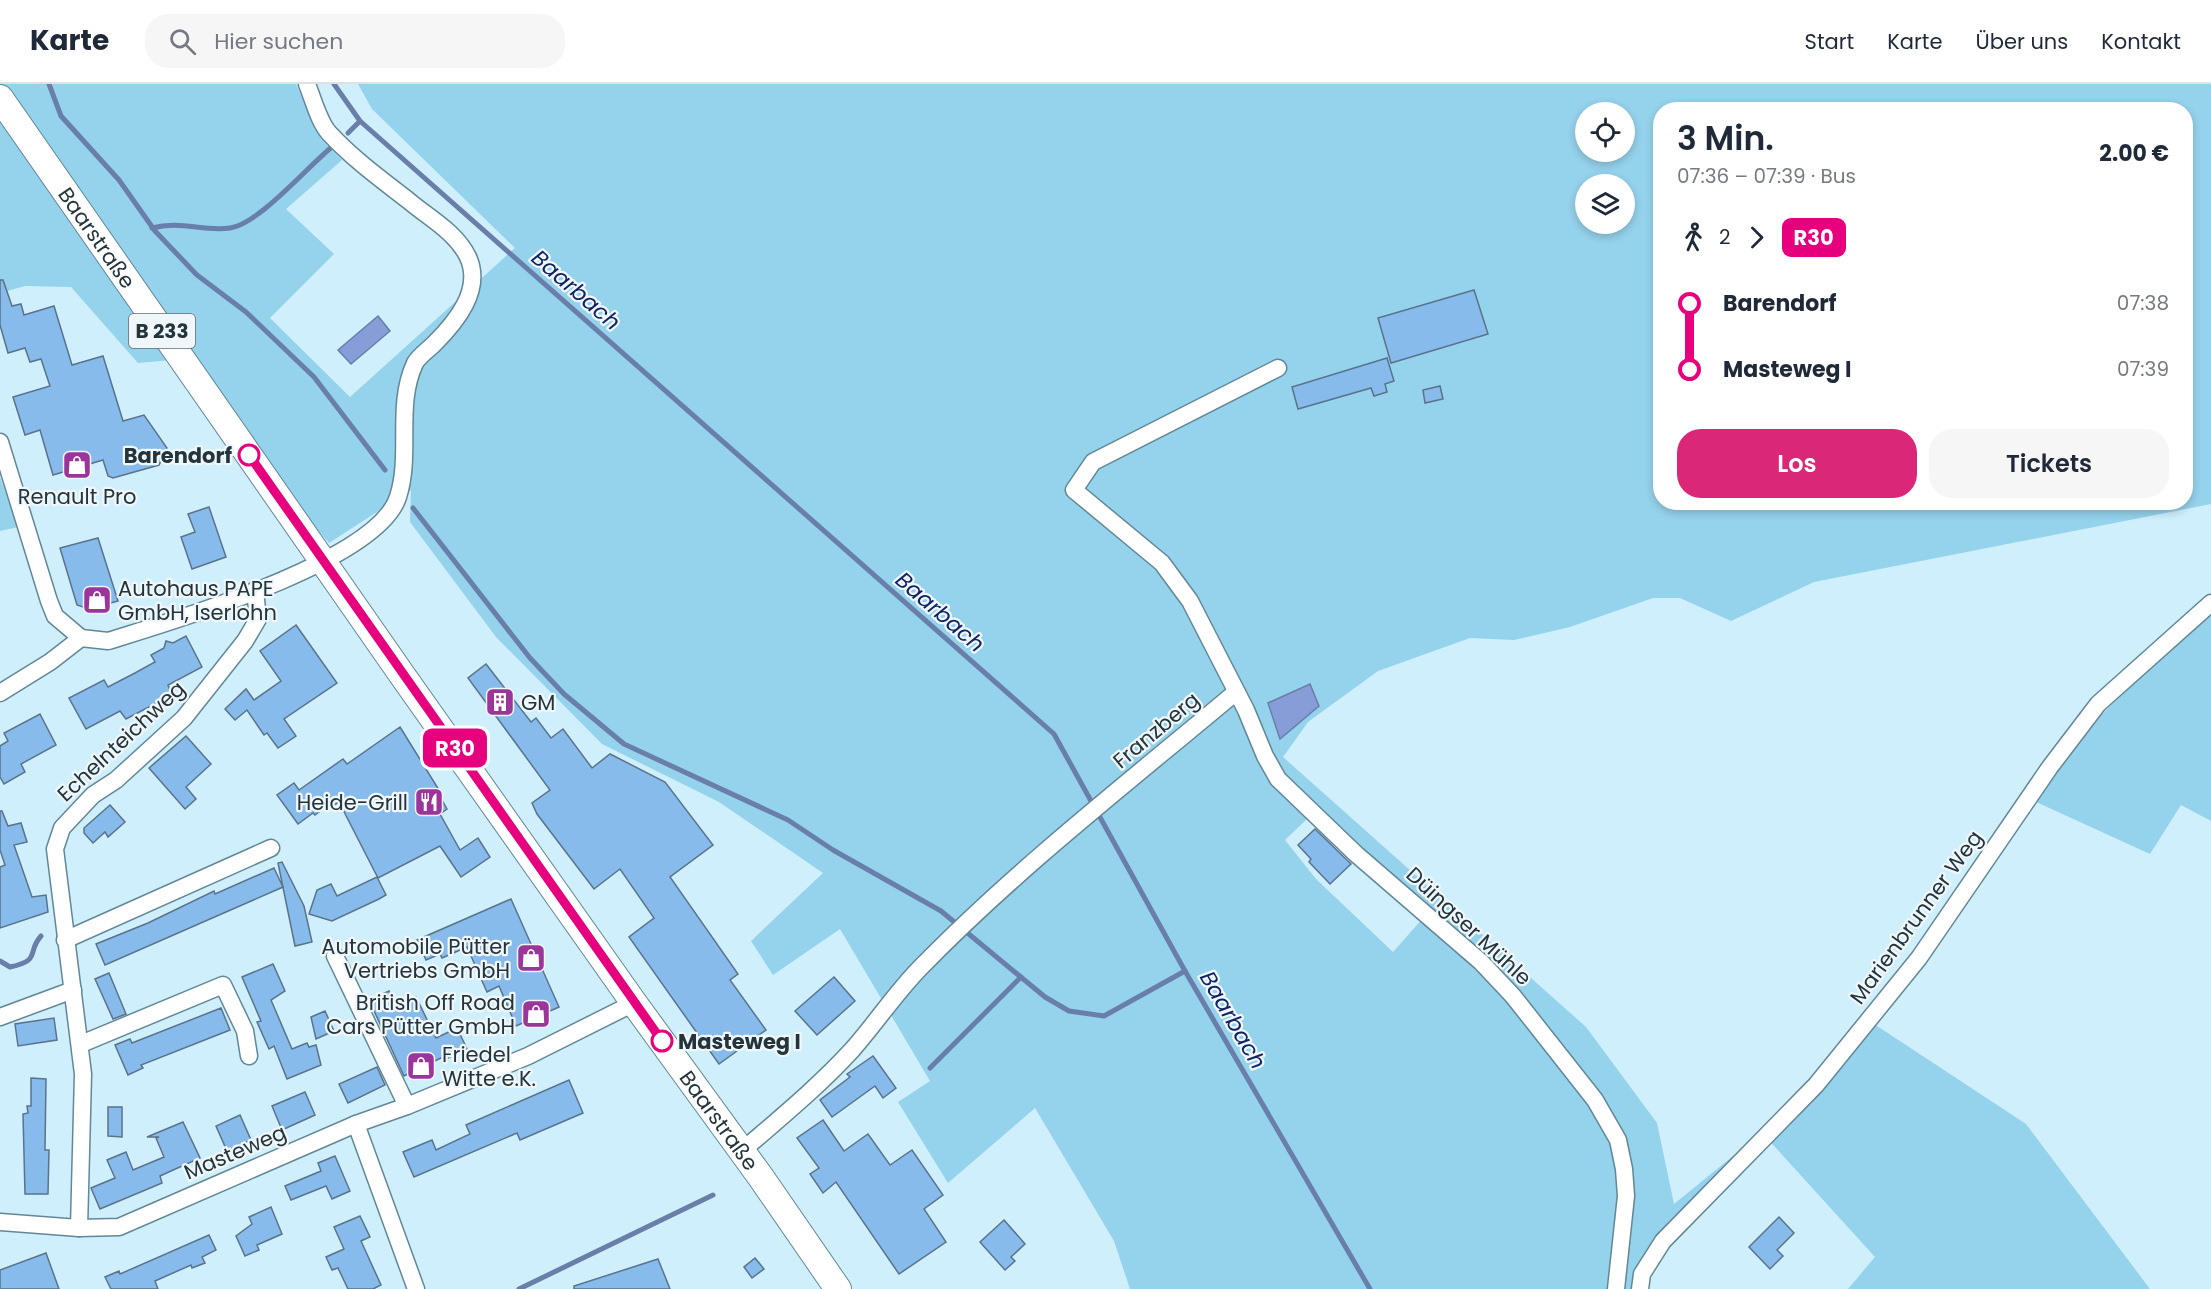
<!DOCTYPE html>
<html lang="de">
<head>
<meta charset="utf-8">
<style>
  :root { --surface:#fff; --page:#f6f6f7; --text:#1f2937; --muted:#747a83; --line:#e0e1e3; --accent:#db2777 }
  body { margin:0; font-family:Poppins,sans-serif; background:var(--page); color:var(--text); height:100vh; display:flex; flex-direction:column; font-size:22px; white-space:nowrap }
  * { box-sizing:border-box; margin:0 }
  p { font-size:20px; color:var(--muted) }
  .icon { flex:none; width:33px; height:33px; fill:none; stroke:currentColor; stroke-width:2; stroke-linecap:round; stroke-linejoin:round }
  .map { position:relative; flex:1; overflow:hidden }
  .details { position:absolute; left:1653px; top:18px; width:540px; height:408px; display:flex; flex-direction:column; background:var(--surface); border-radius:24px; box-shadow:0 3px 9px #0003 }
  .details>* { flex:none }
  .badge { padding:0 12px; border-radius:9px; font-size:21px; line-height:39px }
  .controls { position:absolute; left:1575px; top:18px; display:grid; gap:12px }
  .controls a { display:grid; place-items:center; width:60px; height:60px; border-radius:50%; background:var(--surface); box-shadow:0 3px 9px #0003; font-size:30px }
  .map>.badge { position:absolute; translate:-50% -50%; box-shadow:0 0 0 3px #fff }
  .legs { display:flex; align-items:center; gap:9px; height:66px; padding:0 24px; font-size:20px }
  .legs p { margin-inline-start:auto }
  .overview { display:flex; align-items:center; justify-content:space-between; height:102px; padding:0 24px }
  h1 { font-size:33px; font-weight:600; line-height:45px }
  .action { display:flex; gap:12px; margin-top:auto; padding:12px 24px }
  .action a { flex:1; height:69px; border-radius:24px; background:var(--accent); color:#fff; font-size:24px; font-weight:600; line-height:69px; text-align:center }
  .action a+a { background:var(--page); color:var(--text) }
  ul { padding:0 24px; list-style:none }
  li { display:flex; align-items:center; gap:21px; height:66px; font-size:22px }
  li i { display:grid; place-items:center; width:9px; height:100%; margin:0 8px; background:currentColor }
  li i::after { content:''; width:15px; height:15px; margin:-8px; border:4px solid; border-radius:50%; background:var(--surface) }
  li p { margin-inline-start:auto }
  li:first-child i { background:linear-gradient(#0000 50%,currentColor 0) }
  li:last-child i { background:linear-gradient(currentColor 50%,#0000 0) }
  header { display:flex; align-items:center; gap:36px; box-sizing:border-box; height:84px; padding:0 30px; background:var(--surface); border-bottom:2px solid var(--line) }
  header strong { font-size:28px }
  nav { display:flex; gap:33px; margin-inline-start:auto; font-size:21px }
  .search { width:420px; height:54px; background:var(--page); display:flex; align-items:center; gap:15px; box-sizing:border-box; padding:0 21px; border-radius:24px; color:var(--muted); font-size:22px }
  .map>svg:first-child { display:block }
  .green { fill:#95d2ec; fill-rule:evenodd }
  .water { fill:#869dd7; stroke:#697ea8; stroke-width:1.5 }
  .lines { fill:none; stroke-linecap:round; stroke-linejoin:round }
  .stream { stroke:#697ea8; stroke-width:5 }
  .building { fill:#86bbec; stroke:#5a738b; stroke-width:1.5 }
  .minor-casing { stroke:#628797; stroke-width:19 }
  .primary-casing { stroke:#628797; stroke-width:28 }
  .minor { stroke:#fff; stroke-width:16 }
  .primary { stroke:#fff; stroke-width:26 }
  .line-1-casing { stroke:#fff; stroke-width:14 }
  .line-1 { stroke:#e6007e; stroke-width:9 }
  .stop-1-dot { fill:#fff; stroke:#e6007e; stroke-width:3 }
  .labels { text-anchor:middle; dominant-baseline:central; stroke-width:4.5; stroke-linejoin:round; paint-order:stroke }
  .shield { fill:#f0f7fb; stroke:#616e75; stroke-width:1.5 }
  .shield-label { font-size:20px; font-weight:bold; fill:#24343b }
  .street-label { font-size:21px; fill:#24343b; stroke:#f0f7fb }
  .stop-label { font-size:21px; font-weight:bold; fill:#24343b; stroke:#f0f7fb; text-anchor:end }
  .poi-label { font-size:21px; fill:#24343b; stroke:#f0f7fb; text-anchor:start }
  .water-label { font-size:22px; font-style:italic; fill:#112265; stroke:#f0f7fb }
</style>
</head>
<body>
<header>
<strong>Karte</strong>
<div class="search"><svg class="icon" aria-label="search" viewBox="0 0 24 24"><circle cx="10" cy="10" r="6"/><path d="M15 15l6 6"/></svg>Hier suchen</div>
<nav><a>Start</a><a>Karte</a><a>Über uns</a><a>Kontakt</a></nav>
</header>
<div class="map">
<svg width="2211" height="1205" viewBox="0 0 2211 1205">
  <rect width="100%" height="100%" fill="#cfeffd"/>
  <!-- green -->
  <g class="green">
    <path d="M0,0H296L321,55L342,76L286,125L334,170L270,234L350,313L515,164L372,25L358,0H2211V420L1814,498L1731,537L1680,514H1653L1570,543L1514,556L1470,554L1378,587L1308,638L1283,673L1586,943L1657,1039L1674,1120L1765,1046L1660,1152L1637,1187L1634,1205H1619L1629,1149L1630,1109L1627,1079L1620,1050L1597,1011L1518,908L1280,690L1214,553L1209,556L1261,674L1276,700L1308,734L1285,756L1316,795L1393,868L1424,833L1508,914L1513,912C1546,953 1598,1007 1618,1056C1624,1072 1625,1092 1626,1110C1628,1142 1617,1173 1616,1205H1130L1114,1157L1035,1024L948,1099L898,1018L930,997L840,845L773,891L751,857L823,789L719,718L602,660L496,553L410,438L411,406L329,459L172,276L138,279L71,203L25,202L0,209ZM1660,26H2186V418H1660ZM1586,28H1624V68H1586ZM1586,100H1624V140H1586ZM1310,600L1319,622L1280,654L1268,619Z"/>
    <path d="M0,393L18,443L0,447Z"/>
    <path d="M2211,525V737L2181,721L2150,770L2034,717L2097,635Z"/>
    <path d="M1871,938L2026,1040L2150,1205H1848L1875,1173L1766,1053Z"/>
  </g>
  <!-- water -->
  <g class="water">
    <path d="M378,232L390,247L351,280L338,266Z"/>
    <path d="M1310,600L1319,622L1280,655L1268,619Z"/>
  </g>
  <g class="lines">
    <!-- stream -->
    <g class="stream">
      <path d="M49,0L61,32L119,96L155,147L197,191L246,228L314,293L385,386"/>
      <path d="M334,0L360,37L1054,650L1185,887L1370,1205"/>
      <path d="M348,49L360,37"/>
      <path d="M152,144C181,136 203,148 230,144C259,140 308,82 333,62"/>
      <path d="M413,424L530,574L564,610L624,660L788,736L833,766L941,827L1045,913L1069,927L1104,932L1185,887"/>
      <path d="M0,877L10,883C42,876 26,869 41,852"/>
      <path d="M930,984L1021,893"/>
      <path d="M519,1205L713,1111"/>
    </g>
  </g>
  <!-- building -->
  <g class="building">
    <path d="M0,196H3L12,222L21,220L24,231L54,222L72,281L103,272L123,337L144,331L167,364L159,381L113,394L108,392L103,376L53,391L40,346L25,351L13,313L50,302L41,275L30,278L25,264L8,269L0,241Z"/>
    <path d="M1474,206L1488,250L1391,279L1378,234Z"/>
    <path d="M1387,274L1394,297L1385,300L1387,308L1374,312L1371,304L1298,325L1292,303Z"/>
    <path d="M1440,302L1443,315L1425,319L1423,306Z"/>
    <path d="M209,423L226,473L192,485L181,453L195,448L188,430Z"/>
    <path d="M98,454L118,517L89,525L77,521L60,464Z"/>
    <path d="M296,541L337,599L284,635L296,652L278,664L267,649L264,651L247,626L235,636L225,625L246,605L254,616L281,597L260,567Z"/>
    <path d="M186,552L202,583L168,601L172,611L126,635L120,627L86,645L69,614L104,596L108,603L135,589L155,578L151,571L164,564L166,557L173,559Z"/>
    <path d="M486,580L531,638L536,634L551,654L563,645L592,684L610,670L665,698L713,761L670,793L738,890L730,896L766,946L719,980L629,853L654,834L620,785L594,805L537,730L532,719L550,706L468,594Z"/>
    <path d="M40,630L56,661L21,680L25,688L4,700L0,693V662L8,657L4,649Z"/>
    <path d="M400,643L439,706L437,707L447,725L440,730L460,766L478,754L490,773L461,793L440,762L378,794L339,718L330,724L328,721L315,731L313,729L298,740L277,711L294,699L299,706L343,675L347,680Z"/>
    <path d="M186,652L211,680L186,703L196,715L185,725L149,684Z"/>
    <path d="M110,721L125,738L108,753L105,748L93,759L84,749V744Z"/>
    <path d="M0,727H2L8,742L21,739L27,758L14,761L32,813L46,811L48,828L0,844V783L5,781L0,766Z"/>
    <path d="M1315,745L1351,780L1330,800L1309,778L1311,775L1298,761Z"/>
    <path d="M282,778L304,822L312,858L295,862L278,779Z"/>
    <path d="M274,784L283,803L105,881L96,860L148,839L214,807L215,810Z"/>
    <path d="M377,793L386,811L379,815L332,837L309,830L317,806L331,800L337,812Z"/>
    <path d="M511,815L559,923L516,942L499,902L487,908L467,863L442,874L440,870L426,876L417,856Z"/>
    <path d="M273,880L285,907L271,916L292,965L307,959L309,963L316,961L321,981L287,995L274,962L269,965L257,938L261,937L242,893Z"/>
    <path d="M109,889L126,930L113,935L95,895Z"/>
    <path d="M834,893L855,917L817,951L795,927Z"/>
    <path d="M389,907L396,923L416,913L436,954L457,944L467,965L446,975L445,972L404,992L369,916Z"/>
    <path d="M221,924L230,946L141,981L143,984L128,991L115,961L130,955L132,959Z"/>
    <path d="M325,927L334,947L316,955L311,933Z"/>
    <path d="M54,934L57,956L18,962L15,940Z"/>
    <path d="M873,972L896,1004L883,1014L875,1002L832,1033L820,1016L850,993L847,990Z"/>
    <path d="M377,983L385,1001L348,1019L339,1000Z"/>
    <path d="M31,994L46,995L45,1066H49L48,1110H25L23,1030L28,1029L27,1022H31Z"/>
    <path d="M569,996L583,1029L520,1056L517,1049L414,1093L403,1068L432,1056L436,1066L470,1050L466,1041Z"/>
    <path d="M305,1008L315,1031L282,1046L272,1022Z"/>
    <path d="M108,1023H122V1053L108,1052Z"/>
    <path d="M240,1031L251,1056L227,1067L216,1042Z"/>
    <path d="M823,1036L844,1067L868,1050L890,1081L912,1066L943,1111L924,1125L946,1158L899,1190L836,1098L823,1109L810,1090L819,1084L797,1054Z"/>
    <path d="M183,1038L200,1074L160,1092L162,1099L100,1125L91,1104L115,1094L107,1076L126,1068L133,1086L164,1073L156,1054L159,1053H147Z"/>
    <path d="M335,1072L350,1107L332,1115L326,1102L291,1116L285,1102L321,1087L318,1079Z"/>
    <path d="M271,1123L282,1150L257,1161L259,1166L245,1172L236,1152L252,1140L249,1133Z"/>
    <path d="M360,1132L370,1153L361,1157L381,1201L373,1205H348L338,1184L332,1186L326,1173L344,1165L334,1143Z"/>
    <path d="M1779,1133L1794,1149L1777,1166L1783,1172L1770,1185L1749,1163Z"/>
    <path d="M1004,1136L1025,1160L1011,1173L1015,1177L1005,1186L980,1158Z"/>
    <path d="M209,1151L216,1166L202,1173L205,1179L192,1184L191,1181L155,1197L158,1205H111L105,1193L119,1187L120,1190Z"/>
    <path d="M46,1169L59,1205H0V1186Z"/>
    <path d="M755,1174L764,1185L752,1194L744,1183Z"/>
    <path d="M658,1175L670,1205H574V1202Z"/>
  </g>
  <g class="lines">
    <!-- minor casing -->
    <g class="minor-casing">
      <g id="minor">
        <path d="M1278,284L1093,378L1074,406L1162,479L1190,517L1246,626L1265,672L1278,695L1356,770L1481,878L1513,912L1595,1016L1618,1056L1624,1085L1626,1112L1616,1205"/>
        <path d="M0,358L49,517L55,532L81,554"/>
        <path d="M0,609L50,578L81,554L108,557C172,537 377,478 398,413C412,369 395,322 415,279C419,272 429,265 434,260C456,238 483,206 468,173C456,148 429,134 409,117C382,96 353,75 329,49C319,38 313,15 307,0"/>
        <path d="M65,856L271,764"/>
        <path d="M335,872L407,1022"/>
        <path d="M0,933L73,906"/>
        <path d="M81,960L223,901L245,947L249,972"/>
        <path d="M356,1040L416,1205"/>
        <path d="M742,1067C780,1034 818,1003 852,966C876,939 896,908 922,882C1019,783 1130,697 1236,608"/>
        <path d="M0,1138L79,1144L83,990L55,765L62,744L93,711L116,696L184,634L245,557L258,535L255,506"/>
        <path d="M79,1144L119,1143L356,1040L407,1022L528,972L634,919"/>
        <path d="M1640,1205L1642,1190L1663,1157L1816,1001L1919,874L2050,683L2098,620L2211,519"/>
      </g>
    </g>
    <!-- primary casing -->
    <g class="primary-casing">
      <g id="primary">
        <path id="s1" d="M0,14L400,588L634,919L760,1092L838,1205"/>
      </g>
    </g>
    <!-- minor -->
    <use href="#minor" class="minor"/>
    <!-- primary -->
    <use href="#primary" class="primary"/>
  </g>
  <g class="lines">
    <!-- line-1 casing -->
    <g class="line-1-casing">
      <path id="line-1" d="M249,371L662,957"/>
    </g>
    <!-- line-1 -->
    <use href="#line-1" class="line-1"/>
  </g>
  <!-- icons -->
  <defs>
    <g id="shop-square" transform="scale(1.5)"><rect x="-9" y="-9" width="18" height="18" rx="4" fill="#9b359a" stroke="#f0f7fb"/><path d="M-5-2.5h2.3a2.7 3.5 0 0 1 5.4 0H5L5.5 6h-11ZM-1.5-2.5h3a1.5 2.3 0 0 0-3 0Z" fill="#fff"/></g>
    <g id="building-square" transform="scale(1.5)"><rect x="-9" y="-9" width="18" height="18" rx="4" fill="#9b359a" stroke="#f0f7fb"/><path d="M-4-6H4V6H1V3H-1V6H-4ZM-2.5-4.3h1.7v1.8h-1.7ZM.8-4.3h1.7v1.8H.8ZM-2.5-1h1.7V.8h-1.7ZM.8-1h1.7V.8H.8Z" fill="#fff"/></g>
    <g id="restaurant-square" transform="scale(1.5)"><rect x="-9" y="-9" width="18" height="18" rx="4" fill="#9b359a" stroke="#f0f7fb"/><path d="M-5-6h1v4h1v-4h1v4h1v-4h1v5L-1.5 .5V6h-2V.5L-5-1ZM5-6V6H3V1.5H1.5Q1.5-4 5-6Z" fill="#fff"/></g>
  </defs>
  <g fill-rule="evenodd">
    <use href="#shop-square" x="77" y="381"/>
    <use href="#shop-square" x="97" y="516"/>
    <use href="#building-square" x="500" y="618"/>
    <use href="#restaurant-square" x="429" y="718"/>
    <use href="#shop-square" x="531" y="874"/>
    <use href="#shop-square" x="536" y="930"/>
    <use href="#shop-square" x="421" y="982"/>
  </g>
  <!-- markers -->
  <g class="stop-1-dot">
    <circle cx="249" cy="371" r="10"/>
    <circle cx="662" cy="957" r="10"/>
  </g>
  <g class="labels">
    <!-- shield labels -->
    <rect class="shield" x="129" y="230" width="66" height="34" rx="4.5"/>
    <g class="shield-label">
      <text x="162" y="247">B 233</text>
    </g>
    <!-- street labels -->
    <g class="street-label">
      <text stroke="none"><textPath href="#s1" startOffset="170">Baarstraße</textPath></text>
      <text transform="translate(1156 646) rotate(-40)">Franzberg</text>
      <text transform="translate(121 657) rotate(-43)">Echelnteichweg</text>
      <text transform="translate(1916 833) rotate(-54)">Marienbrunner Weg</text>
      <text transform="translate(1469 842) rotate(43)">Düingser Mühle</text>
      <text stroke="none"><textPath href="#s1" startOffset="1250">Baarstraße</textPath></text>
      <text transform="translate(235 1068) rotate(-23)">Masteweg</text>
    </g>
    <!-- stop labels -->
    <g class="stop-label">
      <text x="232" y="371">Barendorf</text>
      <text x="678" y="957" text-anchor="start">Masteweg I</text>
    </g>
    <!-- poi labels -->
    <g class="poi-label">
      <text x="77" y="412" text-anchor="middle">Renault Pro</text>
      <text x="118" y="504">Autohaus PAPE<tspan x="118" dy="24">GmbH, Iserlohn</tspan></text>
      <text x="521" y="618">GM</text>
      <text x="408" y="718" text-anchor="end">Heide-Grill</text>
      <text x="510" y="862" text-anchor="end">Automobile Pütter<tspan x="510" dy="24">Vertriebs GmbH</tspan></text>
      <text x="515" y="918" text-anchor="end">British Off Road<tspan x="515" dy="24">Cars Pütter GmbH</tspan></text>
      <text x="442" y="970">Friedel<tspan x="442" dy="24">Witte e.K.</tspan></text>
    </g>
    <!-- water labels -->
    <g class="water-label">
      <text transform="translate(576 206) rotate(41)">Baarbach</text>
      <text transform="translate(940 528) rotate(41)">Baarbach</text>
      <text transform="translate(1233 936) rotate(60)">Baarbach</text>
    </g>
  </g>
</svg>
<div class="controls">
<a><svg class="icon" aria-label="locate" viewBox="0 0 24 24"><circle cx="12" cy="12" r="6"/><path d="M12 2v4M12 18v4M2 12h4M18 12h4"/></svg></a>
<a><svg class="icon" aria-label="layers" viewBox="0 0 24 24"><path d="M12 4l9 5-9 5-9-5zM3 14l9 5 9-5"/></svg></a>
</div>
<b class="badge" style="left:455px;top:664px;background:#e6007e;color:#fff">R30</b>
<section class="details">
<div class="overview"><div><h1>3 Min.</h1><p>07:36 – 07:39 · Bus</p></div><b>2.00 €</b></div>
<div class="legs"><svg class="icon" aria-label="walk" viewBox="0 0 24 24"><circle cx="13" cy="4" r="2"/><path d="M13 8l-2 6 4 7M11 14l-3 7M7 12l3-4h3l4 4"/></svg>2<svg class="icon" aria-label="forward" viewBox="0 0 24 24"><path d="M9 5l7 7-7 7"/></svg><b class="badge" style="background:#e6007e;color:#fff">R30</b></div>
<ul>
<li><i style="color:#e6007e"></i><b>Barendorf</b><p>07:38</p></li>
<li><i style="color:#e6007e"></i><b>Masteweg I</b><p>07:39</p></li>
</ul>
<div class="action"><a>Los</a><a>Tickets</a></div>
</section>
</div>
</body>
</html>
